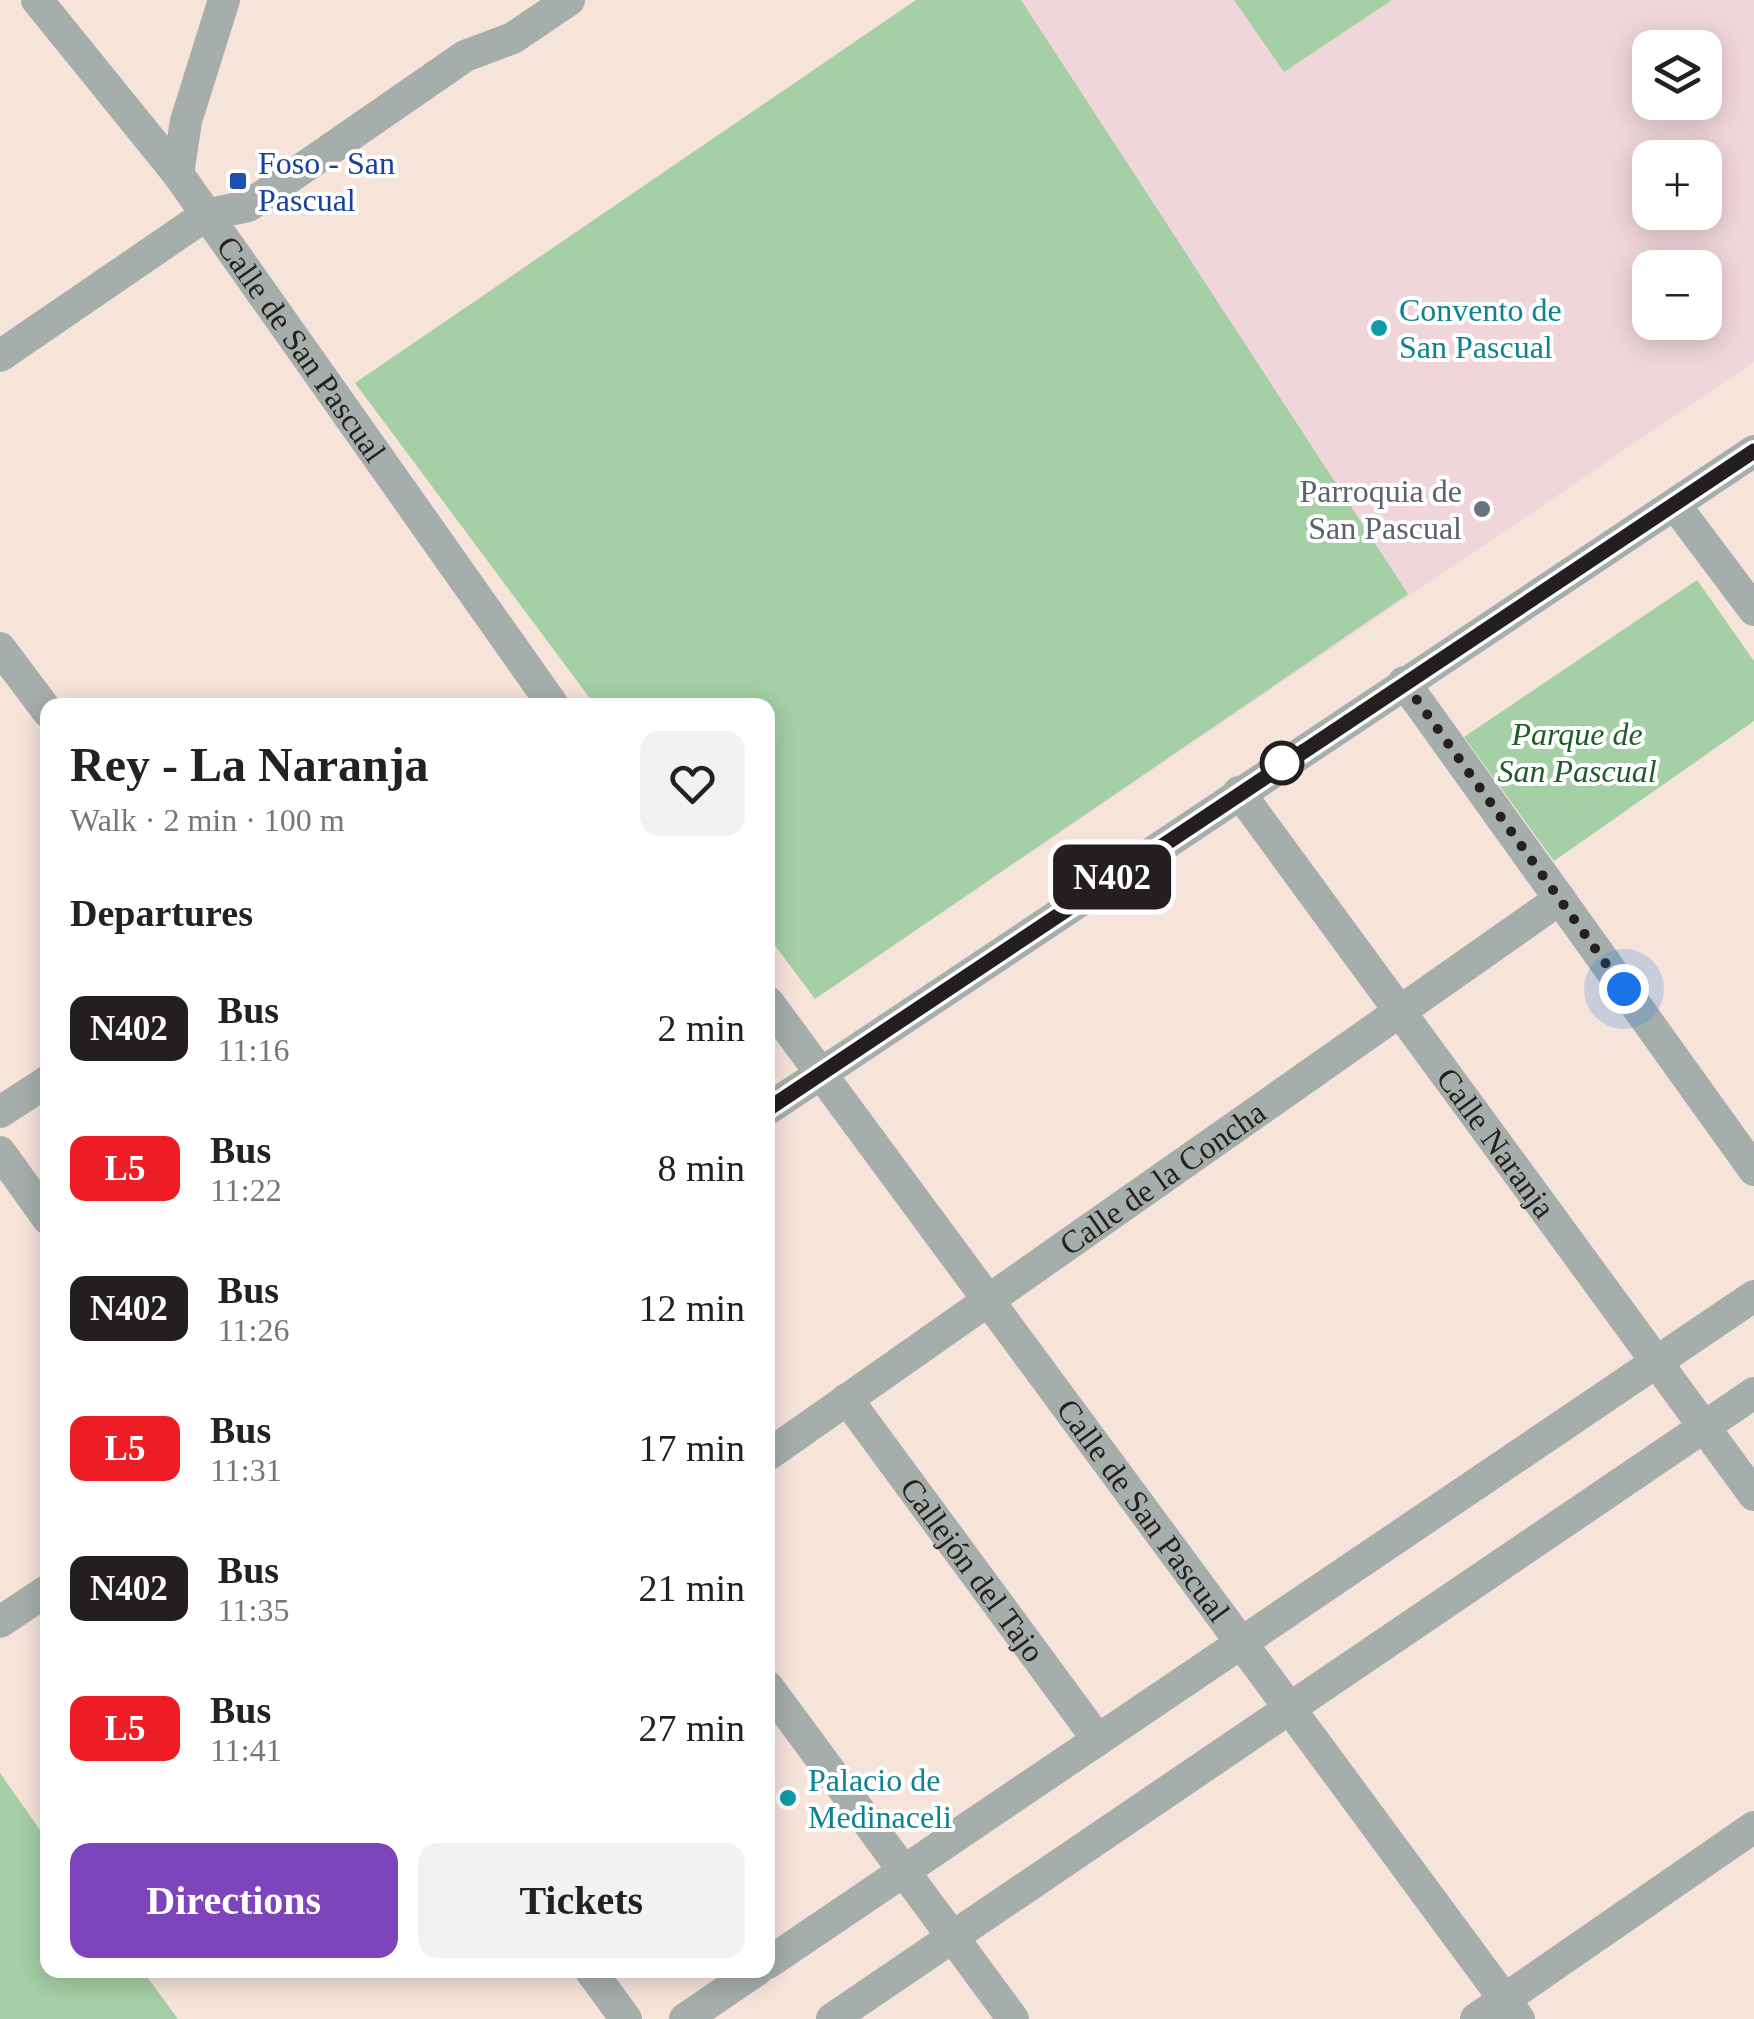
<!DOCTYPE html>
<html lang="en">
<head>
<meta charset="utf-8">
<style>
  :root { --surface:#fff; --page:#f2f2f2; --text:#222; --muted:#767676; --accent:#7d44bb }
  body { margin:0; font-family:"Times New Roman",serif; background:var(--page); color:var(--text); height:100vh; display:flex; flex-direction:column; font-size:38px; white-space:nowrap }
  * { box-sizing:border-box; margin:0 }
  p { font-size:32px; color:var(--muted) }
  .icon { flex:none; width:55px; height:55px; fill:none; stroke:currentColor; stroke-width:2; stroke-linecap:round; stroke-linejoin:round }
  .map { position:relative; flex:1; overflow:hidden }
  .details { position:absolute; left:40px; top:698px; width:735px; height:1280px; display:flex; flex-direction:column; background:var(--surface); border-radius:20px; box-shadow:0 5px 25px #0003 }
  .details>* { flex:none }
  .badge { padding:0 20px; border-radius:15px; font-size:35px; line-height:65px }
  .fabs { position:absolute; left:1632px; top:30px; display:grid; gap:20px }
  .fabs a { display:grid; place-items:center; width:90px; height:90px; border-radius:20px; background:var(--surface); box-shadow:0 5px 25px #0003; font-size:50px }
  .you { position:absolute; width:50px; height:50px; margin:-25px; border:8px solid #fff; border-radius:50%; background:#1a73e8; box-shadow:0 0 0 15px #1a73e833 }
  .map>.badge { position:absolute; translate:-50% -50%; box-shadow:0 0 0 5px #fff }
  h2 { padding:0 30px; font-size:38px; line-height:90px }
  .round { display:grid; place-items:center; flex:none; width:105px; height:105px; border-radius:20px; background:var(--page) }
  .summary { display:flex; align-items:center; justify-content:space-between; height:170px; padding:0 30px }
  h1 { font-size:48px; font-weight:700; line-height:75px }
  .primary-button { display:flex; gap:20px; margin-top:auto; padding:20px 30px }
  .primary-button a { flex:1; height:115px; border-radius:20px; background:var(--accent); color:#fff; font-size:40px; font-weight:700; line-height:115px; text-align:center }
  .primary-button a+a { background:var(--page); color:var(--text) }
  ul { padding:0; list-style:none }
  li { display:flex; align-items:center; gap:30px; height:140px; padding:0 30px }
  li div { flex:1 }
  li b { display:block; font-size:38px }
  li em { font-style:normal }
  li .badge { min-width:110px; font-weight:700; text-align:center }
  .map>svg:first-child { display:block }
  .education { fill:#f0d6da; fill-rule:evenodd }
  .green { fill:#a5cfa5 }
  .lines { fill:none; stroke-linecap:round; stroke-linejoin:round }
  .minor { stroke:#a6aeab; stroke-width:32 }
  .line-casing { stroke:#fff; stroke-width:22 }
  .line { stroke:#231f20; stroke-width:15 }
  .walk { stroke:#27201c; stroke-width:10; stroke-dasharray:0 18 }
  .transit-dot { fill:#1a4fb4; stroke:#fff; stroke-width:4 }
  .culture-dot { fill:#0f9aa8; stroke:#fff; stroke-width:4 }
  .worship-dot { fill:#6b7280; stroke:#fff; stroke-width:4 }
  .stop-dot { fill:#fff; stroke:#231f20; stroke-width:5 }
  .labels { text-anchor:middle; dominant-baseline:central; stroke-width:8; stroke-linejoin:round; paint-order:stroke }
  .transit-label { font-size:32px; fill:#164399; stroke:#fff; text-anchor:start }
  .culture-label { font-size:32px; fill:#0d838f; stroke:#fff; text-anchor:start }
  .street-label { font-size:32px; fill:#27201c; stroke:#fff }
  .worship-label { font-size:32px; fill:#5b616d; stroke:#fff; text-anchor:end }
  .park-label { font-size:32px; font-style:italic; fill:#205c25; stroke:#fff }
</style>
</head>
<body>
<div class="map">
<svg width="1754" height="2019" viewBox="0 0 1754 2019">
  <rect width="100%" height="100%" fill="#f6e3d9"/>
  <!-- education -->
  <path class="education" d="M916,0H1754V362L815,999L768,936V705H595L355,383ZM1650,48H1705V102H1650ZM1650,158H1705V212H1650ZM1650,268H1705V322H1650Z"/>
  <!-- green -->
  <g class="green">
    <path d="M916,0H1021L1408,594L815,999L768,936V705H595L355,383Z"/>
    <path d="M1234,0H1392L1284,72Z"/>
    <path d="M1697,580L1754,661V721L1554,861L1464,737Z"/>
    <path d="M0,1773L47,1840L48,1970H142L178,2019H0Z"/>
  </g>
  <g class="lines">
    <!-- minor -->
    <g class="minor">
      <path id="s1" d="M37,0L178,174L553,705"/>
      <path d="M178,174L186,121L224,0"/>
      <path d="M0,356L206,215L248,206L465,56L513,38L569,0"/>
      <path d="M1675,505L1754,610"/>
      <path d="M0,648L48,712"/>
      <path d="M1404,682L1754,1170"/>
      <path id="s2" d="M1239,792L1754,1495"/>
      <path id="s3" d="M768,1002L1519,2019"/>
      <path d="M768,1109L1754,451"/>
      <path d="M0,1112L48,1081"/>
      <path d="M0,1152L48,1219"/>
      <path id="s4" d="M847,1399L1098,1740"/>
      <path id="s5" d="M768,1455L1560,899"/>
      <path d="M0,1622L48,1590"/>
      <path d="M768,1687L1013,2019"/>
      <path d="M768,1963L1754,1296"/>
      <path d="M590,1970L626,2019"/>
      <path d="M685,2019L757,1970"/>
      <path d="M832,2019L1754,1393"/>
      <path d="M1476,2019L1754,1827"/>
    </g>
  </g>
  <g class="lines">
    <!-- line casing -->
    <g class="line-casing">
      <path id="line" d="M768,1109L1754,451"/>
    </g>
    <!-- line -->
    <use href="#line" class="line"/>
    <!-- walk -->
    <path class="walk" d="M1282,763L1277,766L1404,682L1624,989"/>
  </g>
  <!-- markers -->
  <rect class="transit-dot" x="228" y="171" width="20" height="20" rx="5"/>
  <g class="culture-dot">
    <circle cx="1379" cy="328" r="10"/>
    <circle cx="788" cy="1798" r="10"/>
  </g>
  <circle class="worship-dot" cx="1482" cy="509" r="10"/>
  <circle class="stop-dot" cx="1282" cy="763" r="20"/>
  <g class="labels">
    <!-- transit labels -->
    <g class="transit-label">
      <text x="258" y="163">Foso - San<tspan x="258" dy="37">Pascual</tspan></text>
    </g>
    <!-- culture labels -->
    <g class="culture-label">
      <text x="1399" y="310">Convento de<tspan x="1399" dy="37">San Pascual</tspan></text>
      <text x="808" y="1780">Palacio de<tspan x="808" dy="37">Medinaceli</tspan></text>
    </g>
    <!-- street labels -->
    <g class="street-label">
      <text stroke="none"><textPath href="#s1" startOffset="438">Calle de San Pascual</textPath></text>
      <text stroke="none"><textPath href="#s2" startOffset="435">Calle Naranja</textPath></text>
      <text stroke="none"><textPath href="#s5" startOffset="482">Calle de la Concha</textPath></text>
      <text stroke="none"><textPath href="#s3" startOffset="632">Calle de San Pascual</textPath></text>
      <text stroke="none"><textPath href="#s4" startOffset="212">Callejón del Tajo</textPath></text>
    </g>
    <!-- worship labels -->
    <g class="worship-label">
      <text x="1462" y="491">Parroquia de<tspan x="1462" dy="37">San Pascual</tspan></text>
    </g>
    <!-- park labels -->
    <g class="park-label">
      <text x="1577" y="734">Parque de<tspan x="1577" dy="37">San Pascual</tspan></text>
    </g>
  </g>
</svg>
<div class="fabs">
<a><svg class="icon" aria-label="layers" viewBox="0 0 24 24"><path d="M12 4l9 5-9 5-9-5zM3 14l9 5 9-5"/></svg></a>
<a>+</a>
<a>−</a>
</div>
<div class="you" style="left:1624px;top:989px"></div>
<b class="badge" style="left:1112px;top:877px;background:#231f20;color:#fff">N402</b>
<section class="details">
<div class="summary"><div><h1>Rey - La Naranja</h1><p>Walk · 2 min · 100 m</p></div><a class="round"><svg class="icon" aria-label="heart" viewBox="0 0 24 24"><path d="M12 20l-8-8c-3-5 5-10 8-4 3-6 11-1 8 4z"/></svg></a></div>
<h2>Departures</h2>
<ul>
<li><span class="badge" style="background:#231f20;color:#fff">N402</span><div><b>Bus</b><p>11:16</p></div><em>2 min</em></li>
<li><span class="badge" style="background:#ee1c25;color:#fff">L5</span><div><b>Bus</b><p>11:22</p></div><em>8 min</em></li>
<li><span class="badge" style="background:#231f20;color:#fff">N402</span><div><b>Bus</b><p>11:26</p></div><em>12 min</em></li>
<li><span class="badge" style="background:#ee1c25;color:#fff">L5</span><div><b>Bus</b><p>11:31</p></div><em>17 min</em></li>
<li><span class="badge" style="background:#231f20;color:#fff">N402</span><div><b>Bus</b><p>11:35</p></div><em>21 min</em></li>
<li><span class="badge" style="background:#ee1c25;color:#fff">L5</span><div><b>Bus</b><p>11:41</p></div><em>27 min</em></li>
</ul>
<div class="primary-button"><a>Directions</a><a>Tickets</a></div>
</section>
</div>
</body>
</html>
